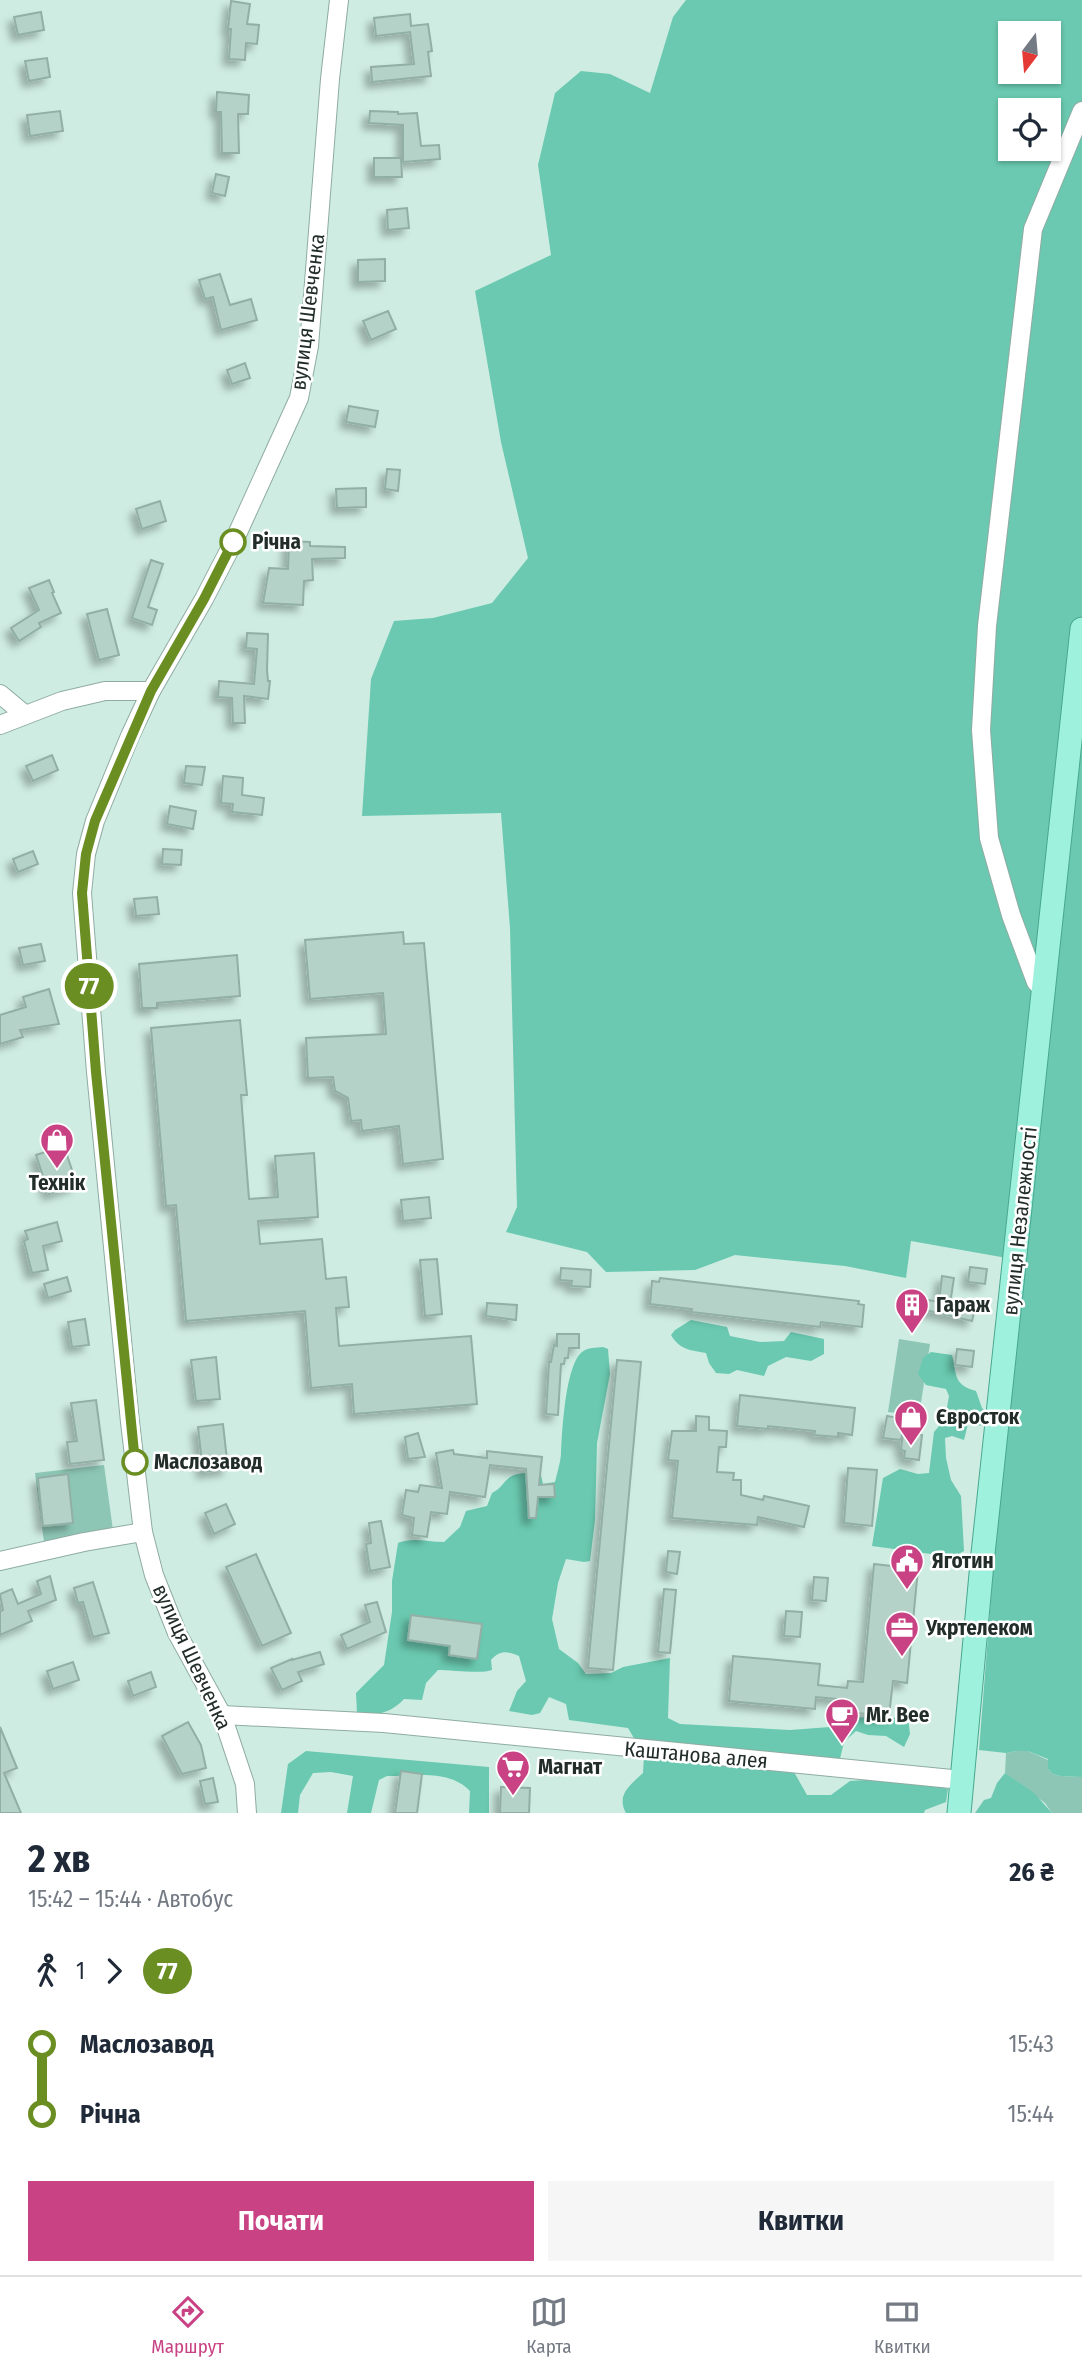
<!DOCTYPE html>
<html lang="uk">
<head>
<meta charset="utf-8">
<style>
  :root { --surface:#fff; --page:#f6f6f7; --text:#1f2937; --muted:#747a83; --line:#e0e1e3; --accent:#c84284 }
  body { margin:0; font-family:"Fira Sans Condensed",sans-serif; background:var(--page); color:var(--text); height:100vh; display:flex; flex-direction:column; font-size:26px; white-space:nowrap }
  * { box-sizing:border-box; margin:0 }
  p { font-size:23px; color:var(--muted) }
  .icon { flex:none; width:38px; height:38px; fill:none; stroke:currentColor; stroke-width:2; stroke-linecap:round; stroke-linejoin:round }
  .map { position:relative; height:1813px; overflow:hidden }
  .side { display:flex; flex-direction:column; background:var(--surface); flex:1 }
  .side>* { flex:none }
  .badge { padding:0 14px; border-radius:23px; font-size:24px; line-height:46px }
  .needle { width:46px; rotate:196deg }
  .fabs { position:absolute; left:998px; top:21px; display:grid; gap:14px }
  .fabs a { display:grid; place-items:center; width:63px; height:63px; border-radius:0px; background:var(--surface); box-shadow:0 2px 5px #0004; font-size:35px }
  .map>.badge { position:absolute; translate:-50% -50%; box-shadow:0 0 0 4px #fff }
  .legs { display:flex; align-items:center; gap:10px; height:77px; padding:0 28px; font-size:23px }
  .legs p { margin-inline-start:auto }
  .overview { display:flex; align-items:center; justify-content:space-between; height:119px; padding:0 28px }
  h1 { font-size:38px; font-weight:700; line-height:52px }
  .primary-button { display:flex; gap:14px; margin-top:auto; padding:14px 28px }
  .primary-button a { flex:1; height:80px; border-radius:0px; background:var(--accent); color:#fff; font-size:28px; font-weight:700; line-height:80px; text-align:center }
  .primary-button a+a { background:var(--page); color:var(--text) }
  ul { padding:0 28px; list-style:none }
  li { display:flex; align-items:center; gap:24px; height:70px; font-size:26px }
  li i { display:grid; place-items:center; width:10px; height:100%; margin:0 9px; background:currentColor }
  li i::after { content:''; width:18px; height:18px; margin:-9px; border:5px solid; border-radius:50%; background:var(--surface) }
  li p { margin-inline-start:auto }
  li:first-child i { background:linear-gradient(#0000 50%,currentColor 0) }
  li:last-child i { background:linear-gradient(currentColor 50%,#0000 0) }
  .tab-bar { display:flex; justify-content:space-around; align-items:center; height:98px; border-top:2px solid var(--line); background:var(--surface); font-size:19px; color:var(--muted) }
  .tab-bar a { display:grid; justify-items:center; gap:4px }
  .tab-bar .on { color:var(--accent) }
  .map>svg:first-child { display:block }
  .green { fill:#8dc6b5 }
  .forest { fill:#6ac9b0; fill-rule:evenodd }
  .building { fill:#b4d2c8; stroke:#92afa6; stroke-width:2; filter:url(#shadow) }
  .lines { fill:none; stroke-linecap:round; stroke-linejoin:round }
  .minor-casing { stroke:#8faca3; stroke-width:20 }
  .major-casing { stroke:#49a78f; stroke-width:25 }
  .minor { stroke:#fff; stroke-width:18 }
  .major { stroke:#9ef2dd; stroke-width:23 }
  .line-1-casing { stroke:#fff; stroke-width:16 }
  .line-1 { stroke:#6b8e23; stroke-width:10 }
  .stop-1-dot { fill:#fff; stroke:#6b8e23; stroke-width:3.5 }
  .labels { text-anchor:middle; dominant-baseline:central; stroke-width:5; stroke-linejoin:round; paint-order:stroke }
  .street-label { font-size:21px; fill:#222d2a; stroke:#fff }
  .stop-label { font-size:21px; font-weight:bold; fill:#222d2a; stroke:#fff; text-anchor:start }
  .poi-label { font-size:21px; font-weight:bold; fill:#222d2a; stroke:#fff; text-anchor:start }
</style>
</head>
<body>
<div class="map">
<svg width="1082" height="1813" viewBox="0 0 1082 1813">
  <defs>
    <filter id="shadow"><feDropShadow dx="-6" dy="6" stdDeviation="3.5" flood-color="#0004"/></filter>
  </defs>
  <rect width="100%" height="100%" fill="#ceece2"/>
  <!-- green -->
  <g class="green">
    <path d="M899,1339L930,1344L919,1416L888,1412Z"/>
    <path d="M104,1465L113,1530L44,1542L35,1473Z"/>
    <path d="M1016,1751H1028L1048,1760V1769L1053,1774L1060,1776L1082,1777V1813H1052L1045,1803L1005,1773L1006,1753Z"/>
  </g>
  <!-- forest -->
  <g class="forest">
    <path d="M686,0H1082V1777L1060,1776L1053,1774L1048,1769V1759L1028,1751H1016L1006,1753L979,1750L994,1560L1024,1261L911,1241L906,1278L845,1266L735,1255L695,1270L606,1272L587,1252L506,1232L517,1207L510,928L501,813L362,816L371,679L394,621L433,618L492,603L528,558L501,442L475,291L551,255L538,165L555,93L581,71L610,74L650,93L673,17ZM1010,33H1048V72H1010ZM1010,110H1048V149H1010Z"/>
    <path d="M691,1320L727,1327L730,1336L760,1342L784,1341L791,1332L824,1339V1354L811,1361L786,1357L768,1366L764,1376L737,1370L729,1374L716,1373L709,1363L706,1353C690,1350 680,1350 671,1335L675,1330Z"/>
    <path d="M603,1347L608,1349L610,1374L597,1443L595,1520L590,1561L584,1562L566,1559L558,1583L552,1619L559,1649L578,1663L586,1674L611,1673L623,1667L670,1658L668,1718L680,1724L790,1730L830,1727L833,1717L908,1718L910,1734L904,1747L886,1736L868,1735L856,1731L844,1742L839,1763L794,1772L807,1795H831L850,1781L896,1778L929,1783L948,1789L946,1802L925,1810L924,1813H626C616,1795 630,1785 643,1773L644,1755L628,1728L569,1720L566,1704L549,1697L540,1713L532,1715L509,1711L517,1691L526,1681L519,1656C507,1651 500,1650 491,1660L492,1670C482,1674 452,1670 438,1670L426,1683L422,1700L404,1699C390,1714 376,1716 357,1713L356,1693L384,1665L392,1612V1581L398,1543C413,1537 427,1542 444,1542L460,1527L466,1511L487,1506L492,1493C501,1489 503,1482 510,1477C520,1471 531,1473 541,1475L543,1484L555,1482C557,1473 560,1464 561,1455C562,1433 565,1366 582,1352C588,1347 596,1348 603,1347Z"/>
    <path d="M931,1352L952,1355C957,1374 953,1385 976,1391L982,1408L988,1414L986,1426L968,1424L964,1440L952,1436L945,1438L946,1458L951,1480L961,1496L964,1551L953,1557L872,1546L883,1478L900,1469L918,1474L929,1473L934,1432L945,1419L949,1396L946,1389L926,1385L918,1374L923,1358Z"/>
    <path d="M306,1751L489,1767V1813H469L470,1791C449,1769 415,1776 387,1776L379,1780L371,1813H347L353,1776L331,1772L313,1773L300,1795L298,1813H281L288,1764Z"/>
    <path d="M1005,1773L1034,1793L1052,1813H975L984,1800L991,1798L997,1783Z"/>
  </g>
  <!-- building -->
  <g class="building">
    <path d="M231,1L250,4L247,24L259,25L257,44L246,43L245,60L229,59L231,29H228Z"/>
    <path d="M41,12L44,30L18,35L14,17Z"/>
    <path d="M410,14L411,26L428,24L432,51L428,52L431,76L372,82L371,67L414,64L410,32L376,36L374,18Z"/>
    <path d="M47,58L50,77L29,81L25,61Z"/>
    <path d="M217,92L249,95L248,114H238L239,153H222L221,112H216Z"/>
    <path d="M60,111L63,131L30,136L27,115Z"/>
    <path d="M370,111L398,112V114L417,113L421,146L439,145L440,159L403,162V125L369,123Z"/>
    <path d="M374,158H401L402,177H374Z"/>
    <path d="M216,174L229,177L225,196L212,193Z"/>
    <path d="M407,208L409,228L388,230L387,210Z"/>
    <path d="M385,259V281L358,282V260Z"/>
    <path d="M220,274L230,305L251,299L257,320L221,330L213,297L205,299L199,280Z"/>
    <path d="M388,311L396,329L371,340L363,321Z"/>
    <path d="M245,363L250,378L232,384L227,370Z"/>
    <path d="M349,406L378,411L375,427L346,422Z"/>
    <path d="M387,469L400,470L398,491L385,489Z"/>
    <path d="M366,488V507L337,508L336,489Z"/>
    <path d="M160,501L166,521L142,529L136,509Z"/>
    <path d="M289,541L310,542V546L345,547V558L312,559L313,580L304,581L303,605L263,603L269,568L288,569Z"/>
    <path d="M151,560L163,564L148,607L157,610L152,625L132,618Z"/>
    <path d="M49,580L54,592L52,593L61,613L39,623L41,627L19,641L11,628L39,610L29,588Z"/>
    <path d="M107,609L119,655L99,660L87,614Z"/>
    <path d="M247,633L268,634L267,670L268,681H270L268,699L244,696L245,723H233L232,698L218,697L219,681L254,684L257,649L246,648Z"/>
    <path d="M52,755L58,770L33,781L26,766Z"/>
    <path d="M186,766L205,767L202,785L184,783Z"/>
    <path d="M223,776L243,778L242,795L264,798L262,815L232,812L233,804L221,803Z"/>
    <path d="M170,806L196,811L193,829L167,824Z"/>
    <path d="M163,849L182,850L181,865L162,864Z"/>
    <path d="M33,851L38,864L18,872L13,859Z"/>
    <path d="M157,897L159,914L136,916L134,899Z"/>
    <path d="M403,932L404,944L424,943L443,1159L403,1164L399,1126L362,1131L361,1120L351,1121L348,1098L335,1091L333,1077L308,1078L306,1038L386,1034L383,993L310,999L305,940Z"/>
    <path d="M41,944L45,961L23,965L19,948Z"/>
    <path d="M237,955L240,996L157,1003V1008H142L139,964Z"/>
    <path d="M49,989L59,1024L20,1030L23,1037L0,1044V1015L26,1007L23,997Z"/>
    <path d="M240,1020L247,1095H241L249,1199L278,1197L275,1156L314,1153L318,1217L258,1221L260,1244L322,1239L326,1279L346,1277L349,1307L336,1308L339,1346L471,1336L477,1404L354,1414L352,1384L311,1388L305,1311L186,1321L176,1205L166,1206L151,1028Z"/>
    <path d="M64,1146L77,1185L49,1194L36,1155Z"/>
    <path d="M429,1197L431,1218L403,1221L401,1200Z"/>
    <path d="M57,1222L62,1241L43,1246L48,1270L32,1273L24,1241L28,1239L25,1231Z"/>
    <path d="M437,1259L442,1314L425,1316L420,1260Z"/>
    <path d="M970,1267L987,1269L985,1284L968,1282Z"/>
    <path d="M561,1268L591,1270L590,1287L571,1286L572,1281L560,1280Z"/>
    <path d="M942,1276L954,1278L950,1304L975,1309L972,1321L921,1309L923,1299L939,1302Z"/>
    <path d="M67,1277L71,1291L48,1298L44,1284Z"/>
    <path d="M660,1278L859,1301L858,1304L864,1305L862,1327L821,1322L820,1327L691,1312L692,1309L650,1304L652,1281L659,1282Z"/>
    <path d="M487,1303L517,1305L516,1320L486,1316Z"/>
    <path d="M85,1319L89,1345L72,1347L68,1322Z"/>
    <path d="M557,1334H579V1348H569L568,1358H565L564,1364H561L558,1415L546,1414L549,1362H551L554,1345L557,1346Z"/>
    <path d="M957,1349L974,1351L972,1367L955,1365Z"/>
    <path d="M216,1357L220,1399L196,1401L191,1360Z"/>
    <path d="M617,1360L641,1362L613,1670L588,1668Z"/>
    <path d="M740,1395L855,1408L852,1435L838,1433V1437L814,1435L815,1431L768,1426V1429L737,1426Z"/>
    <path d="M96,1400L104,1460L70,1464L67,1442L77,1441L71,1403Z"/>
    <path d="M696,1416L709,1417V1430L727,1431L726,1447H719L717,1472L734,1473L733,1480H741V1495L763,1500L764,1496L809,1506L804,1527L758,1517L757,1525L672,1518L678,1461L668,1460L672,1431H696Z"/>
    <path d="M887,1416L905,1419L901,1440L883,1438Z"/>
    <path d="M223,1424L228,1469L203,1472L198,1427Z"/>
    <path d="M418,1433L425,1457L408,1459L405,1437Z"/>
    <path d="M903,1433L922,1435L919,1460L904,1458L905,1451L901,1450Z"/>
    <path d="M453,1450L454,1454L487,1458V1451L542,1457L539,1485L554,1484L555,1497H538L536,1518H529L526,1469L490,1465L485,1497L450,1492L447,1514L431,1512L427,1537L412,1535L414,1518L402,1515L406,1490L418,1492L420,1485L442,1488L436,1453Z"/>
    <path d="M848,1468L877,1470L872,1526L844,1523Z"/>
    <path d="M68,1474L73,1523L43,1526L38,1478Z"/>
    <path d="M226,1504L235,1524L214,1534L205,1513Z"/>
    <path d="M381,1521L390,1567L370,1571L366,1544L371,1543L369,1523Z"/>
    <path d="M668,1551L680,1552L677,1574L666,1572Z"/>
    <path d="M256,1554L291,1633L262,1646L226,1567Z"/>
    <path d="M874,1564L918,1569L907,1683L893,1681L889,1716L846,1712L847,1700L816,1697L815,1709L729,1701L733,1656L820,1664L818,1685L847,1688L848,1681L863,1682Z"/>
    <path d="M50,1576L56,1600L28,1611L32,1621L0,1635V1612L3,1610L0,1594L12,1589L18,1604L41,1594L37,1581Z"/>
    <path d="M814,1577L828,1578L826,1601L812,1600Z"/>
    <path d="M93,1582L109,1633L93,1637L83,1602L78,1603L74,1588Z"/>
    <path d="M664,1589L676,1590L670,1653L658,1652Z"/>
    <path d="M377,1602L386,1632L347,1649L341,1635L370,1622L365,1605Z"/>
    <path d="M786,1611L802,1612L800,1637L784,1636Z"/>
    <path d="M411,1615L482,1624L477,1659L449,1655L450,1646L408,1640Z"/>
    <path d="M320,1652L324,1664L298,1672L302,1681L282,1690L271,1668L292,1659V1660Z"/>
    <path d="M73,1662L79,1680L53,1689L47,1671Z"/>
    <path d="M151,1672L156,1687L133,1696L128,1681Z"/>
    <path d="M188,1722L201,1745L206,1768L182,1774L162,1736Z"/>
    <path d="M0,1727L17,1768L4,1773L21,1813H0Z"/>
    <path d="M401,1771L422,1774L417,1813H395Z"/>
    <path d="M213,1778L218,1802L205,1804L200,1781Z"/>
    <path d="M501,1787L530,1788L529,1813H500Z"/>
  </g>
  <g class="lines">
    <!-- minor casing -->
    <g class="minor-casing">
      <g id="minor">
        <path d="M0,694L24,714"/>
        <path d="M0,725L62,701L105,691H151"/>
        <path d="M1045,992L1036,982L1011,915L989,838L981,730L987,626L1033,229L1082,111"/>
        <path d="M0,1561L84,1542L143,1532"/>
        <path d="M222,1715L384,1723L962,1780"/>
        <path d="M247,1813L245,1784L222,1715L177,1633L154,1575L143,1532L130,1422L96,1072L82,893L86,854L95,821L130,736L151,691L204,599L234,541L299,398L309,346L330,79L339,0"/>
      </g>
    </g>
    <!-- major casing -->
    <g class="major-casing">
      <path id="major" d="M959,1813L982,1563L1082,629"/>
    </g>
    <!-- minor -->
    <use href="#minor" class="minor"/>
    <!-- major -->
    <use href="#major" class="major"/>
  </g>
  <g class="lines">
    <!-- line-1 casing -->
    <g class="line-1-casing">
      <path id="line-1" d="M135,1462L96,1072L82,893L86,854L95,821L151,691L204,599L233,542"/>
    </g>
    <!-- line-1 -->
    <use href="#line-1" class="line-1"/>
  </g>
  <!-- icons -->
  <defs>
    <g id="shop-pin" transform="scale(1.75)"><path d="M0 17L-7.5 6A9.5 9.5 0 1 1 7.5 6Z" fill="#c84284" stroke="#fff"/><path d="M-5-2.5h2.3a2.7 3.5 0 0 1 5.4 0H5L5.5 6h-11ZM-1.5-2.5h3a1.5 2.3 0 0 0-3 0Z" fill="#fff"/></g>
    <g id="building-pin" transform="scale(1.75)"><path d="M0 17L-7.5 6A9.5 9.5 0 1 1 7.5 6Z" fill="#c84284" stroke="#fff"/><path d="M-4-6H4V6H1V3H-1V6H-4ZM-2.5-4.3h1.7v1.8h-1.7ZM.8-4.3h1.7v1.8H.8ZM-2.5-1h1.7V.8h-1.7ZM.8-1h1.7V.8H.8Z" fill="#fff"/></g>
    <g id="civic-pin" transform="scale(1.75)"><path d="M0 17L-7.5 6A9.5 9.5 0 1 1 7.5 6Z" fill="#c84284" stroke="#fff"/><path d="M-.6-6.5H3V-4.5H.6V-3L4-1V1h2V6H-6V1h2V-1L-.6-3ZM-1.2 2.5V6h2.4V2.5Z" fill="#fff"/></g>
    <g id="office-pin" transform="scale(1.75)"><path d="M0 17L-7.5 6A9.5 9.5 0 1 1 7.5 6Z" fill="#c84284" stroke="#fff"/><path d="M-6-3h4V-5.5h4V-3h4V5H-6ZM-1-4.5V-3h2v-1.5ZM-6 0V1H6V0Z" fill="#fff"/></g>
    <g id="cafe-pin" transform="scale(1.75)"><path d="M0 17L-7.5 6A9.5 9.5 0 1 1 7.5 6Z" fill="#c84284" stroke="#fff"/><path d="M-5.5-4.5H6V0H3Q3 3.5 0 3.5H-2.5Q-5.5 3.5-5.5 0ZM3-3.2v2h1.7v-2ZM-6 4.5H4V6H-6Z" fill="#fff"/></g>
    <g id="supermarket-pin" transform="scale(1.75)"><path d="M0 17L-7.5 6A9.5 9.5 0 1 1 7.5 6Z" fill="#c84284" stroke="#fff"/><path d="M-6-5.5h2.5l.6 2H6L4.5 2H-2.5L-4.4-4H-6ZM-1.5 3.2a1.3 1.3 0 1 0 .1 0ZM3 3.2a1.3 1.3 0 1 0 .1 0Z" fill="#fff"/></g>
  </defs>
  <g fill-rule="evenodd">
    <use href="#shop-pin" x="57" y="1140"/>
    <use href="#building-pin" x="912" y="1305"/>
    <use href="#shop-pin" x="911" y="1417"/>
    <use href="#civic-pin" x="907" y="1561"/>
    <use href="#office-pin" x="902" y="1628"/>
    <use href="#cafe-pin" x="842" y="1715"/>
    <use href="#supermarket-pin" x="513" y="1767"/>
  </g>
  <!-- markers -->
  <g class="stop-1-dot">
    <circle cx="233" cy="542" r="12"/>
    <circle cx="135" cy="1462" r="12"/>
  </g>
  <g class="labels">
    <!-- street labels -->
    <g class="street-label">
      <text transform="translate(308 312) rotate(-83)">вулиця Шевченка</text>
      <text transform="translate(1020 1221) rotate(-84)">вулиця Незалежності</text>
      <text transform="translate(192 1657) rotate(65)">вулиця Шевченка</text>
      <text transform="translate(696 1755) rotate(5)">Каштанова алея</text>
    </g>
    <!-- stop labels -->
    <g class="stop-label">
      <text x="252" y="542">Річна</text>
      <text x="154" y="1462">Маслозавод</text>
    </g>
    <!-- poi labels -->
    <g class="poi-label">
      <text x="57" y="1183" text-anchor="middle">Технік</text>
      <text x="936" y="1305">Гараж</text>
      <text x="936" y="1417">Євросток</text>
      <text x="932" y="1561">Яготин</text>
      <text x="926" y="1628">Укртелеком</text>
      <text x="866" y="1715">Mr. Bee</text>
      <text x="538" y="1767">Магнат</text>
    </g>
  </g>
</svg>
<div class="fabs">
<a><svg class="needle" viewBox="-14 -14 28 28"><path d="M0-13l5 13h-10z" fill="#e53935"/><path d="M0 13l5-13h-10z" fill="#747a83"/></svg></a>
<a><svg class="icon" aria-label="locate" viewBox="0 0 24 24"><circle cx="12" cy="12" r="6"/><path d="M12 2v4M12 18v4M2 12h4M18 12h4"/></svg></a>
</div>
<b class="badge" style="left:89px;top:986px;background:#6b8e23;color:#fff">77</b>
</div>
<section class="side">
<div class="overview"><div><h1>2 хв</h1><p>15:42 – 15:44 · Автобус</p></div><b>26 ₴</b></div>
<div class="legs"><svg class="icon" aria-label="walk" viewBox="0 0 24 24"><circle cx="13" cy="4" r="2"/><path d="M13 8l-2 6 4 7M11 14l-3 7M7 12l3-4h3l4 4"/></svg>1<svg class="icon" aria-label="forward" viewBox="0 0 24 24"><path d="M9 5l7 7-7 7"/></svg><b class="badge" style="background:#6b8e23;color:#fff">77</b></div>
<ul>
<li><i style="color:#6b8e23"></i><b>Маслозавод</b><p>15:43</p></li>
<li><i style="color:#6b8e23"></i><b>Річна</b><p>15:44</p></li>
</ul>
<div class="primary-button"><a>Почати</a><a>Квитки</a></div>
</section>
<nav class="tab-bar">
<a class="on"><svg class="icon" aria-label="directions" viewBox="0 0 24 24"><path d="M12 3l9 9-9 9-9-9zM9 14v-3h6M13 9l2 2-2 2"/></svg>Маршрут</a>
<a><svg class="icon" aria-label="map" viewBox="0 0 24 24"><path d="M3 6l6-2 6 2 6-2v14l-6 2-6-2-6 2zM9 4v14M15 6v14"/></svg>Карта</a>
<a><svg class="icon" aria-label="tickets" viewBox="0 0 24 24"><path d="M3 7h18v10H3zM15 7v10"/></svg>Квитки</a>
</nav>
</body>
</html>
